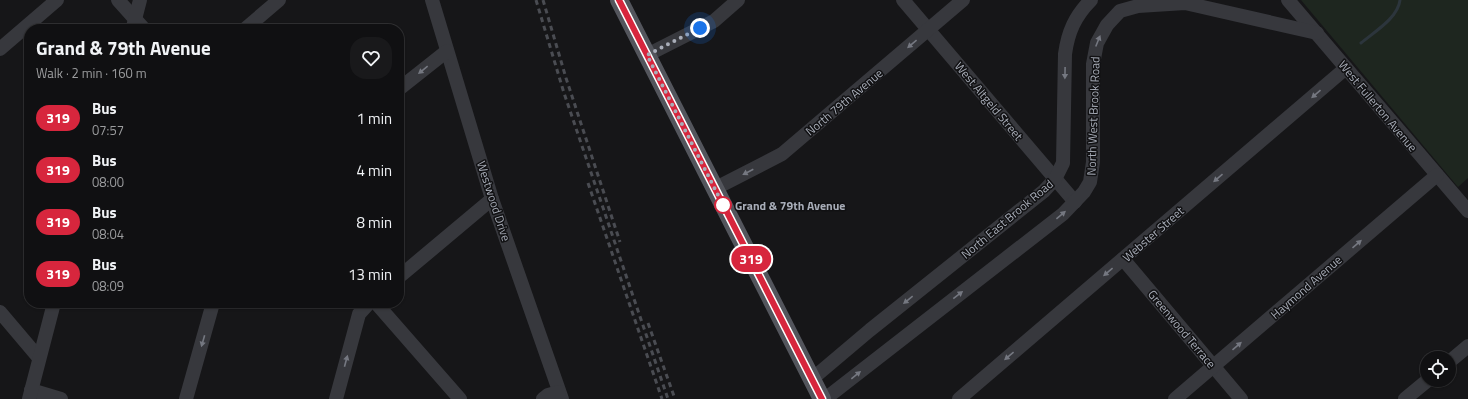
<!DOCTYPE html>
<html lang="en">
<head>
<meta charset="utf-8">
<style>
  :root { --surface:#101012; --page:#19191b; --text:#f1f3f6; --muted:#9c9d9f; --line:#303032 }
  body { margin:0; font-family:"Titillium Web",sans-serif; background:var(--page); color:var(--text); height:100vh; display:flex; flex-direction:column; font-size:15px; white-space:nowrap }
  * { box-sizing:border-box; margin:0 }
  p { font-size:13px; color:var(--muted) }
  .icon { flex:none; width:22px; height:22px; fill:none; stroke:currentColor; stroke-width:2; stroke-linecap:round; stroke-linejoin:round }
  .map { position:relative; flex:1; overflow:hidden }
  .drawer { position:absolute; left:24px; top:24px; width:380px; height:284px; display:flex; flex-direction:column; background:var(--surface); border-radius:16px; box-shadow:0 1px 3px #0004,0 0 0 1px var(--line) }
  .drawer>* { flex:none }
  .badge { padding:0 8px; border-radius:13px; font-size:14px; line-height:26px }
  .fabs { position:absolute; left:1420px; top:351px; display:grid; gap:8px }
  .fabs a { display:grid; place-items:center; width:36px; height:36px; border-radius:50%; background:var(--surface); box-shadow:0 1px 3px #0004,0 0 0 1px var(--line); font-size:20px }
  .you { position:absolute; width:20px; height:20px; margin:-10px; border:3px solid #fff; border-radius:50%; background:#1a73e8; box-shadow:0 0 0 6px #1a73e833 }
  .map>.badge { position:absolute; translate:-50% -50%; box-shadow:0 0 0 2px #fff }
  .round { display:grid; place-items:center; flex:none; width:42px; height:42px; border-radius:16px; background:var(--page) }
  .summary { display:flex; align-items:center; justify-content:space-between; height:68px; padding:0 12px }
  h1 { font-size:19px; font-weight:700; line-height:30px }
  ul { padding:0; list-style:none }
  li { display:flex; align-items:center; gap:12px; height:52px; padding:0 12px }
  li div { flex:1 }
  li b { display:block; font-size:15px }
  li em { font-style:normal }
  li .badge { min-width:44px; font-weight:700; text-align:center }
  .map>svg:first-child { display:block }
  .green { fill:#1e261f }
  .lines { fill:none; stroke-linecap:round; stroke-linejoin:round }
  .stream { stroke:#2c353c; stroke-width:3 }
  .minor { stroke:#37383d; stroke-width:14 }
  .major { stroke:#53555c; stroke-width:18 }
  .rail { stroke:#4a4c52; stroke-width:3; stroke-dasharray:5 4; stroke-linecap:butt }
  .oneway { fill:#757881 }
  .line-casing { stroke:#fff; stroke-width:9 }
  .line { stroke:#d7263d; stroke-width:6 }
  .walk { stroke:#a8adb8; stroke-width:4; stroke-dasharray:0 7.2 }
  .stop-dot { fill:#fff; stroke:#d7263d; stroke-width:2 }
  .labels { text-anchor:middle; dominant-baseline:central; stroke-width:3; stroke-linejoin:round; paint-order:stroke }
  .street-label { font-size:12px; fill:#a8adb8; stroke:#111113 }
  .stop-label { font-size:12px; font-weight:bold; fill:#a8adb8; stroke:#111113; text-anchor:start }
</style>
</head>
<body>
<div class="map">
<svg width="1468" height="399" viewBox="0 0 1468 399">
  <rect width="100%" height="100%" fill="#161618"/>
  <!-- green -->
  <path class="green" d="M1301,0H1468V178L1458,187Z"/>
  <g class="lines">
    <!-- stream -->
    <path class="stream" d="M1361,43C1374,32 1398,18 1400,0"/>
    <!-- minor -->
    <g class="minor">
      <path d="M118,0L144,29"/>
      <path d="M432,0L492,199L562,399"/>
      <path d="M903,0L1075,202"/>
      <path d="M1288,0L1468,211"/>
      <path d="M133,27L140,0"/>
      <path d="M245,29L279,0"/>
      <path d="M0,49L57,0"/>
      <path d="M647,55L714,21L738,0"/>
      <path d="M399,89L447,51"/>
      <path d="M714,189L782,154L963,0"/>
      <path d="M1123,259L1241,399"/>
      <path d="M399,277L492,199"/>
      <path d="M376,303L460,399"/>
      <path d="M0,312L39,358"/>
      <path d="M1449,362L1468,346"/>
      <path d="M812,379L870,330L1044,191L1055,179L1063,163L1065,54C1068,32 1075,16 1091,0"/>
      <path d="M31,390L61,399"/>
      <path d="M29,399L54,303"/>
      <path d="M186,399L213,303"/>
      <path d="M336,399L359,314L369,303"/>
      <path d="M543,399L548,395L559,392"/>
      <path d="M825,399L1063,214L1084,192L1090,182L1093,162V64L1097,43L1107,25L1120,11L1138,6L1185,3L1317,33"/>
      <path d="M959,399L1346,68"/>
      <path d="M1175,399L1437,175"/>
      <path d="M1405,399L1428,380"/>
    </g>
    <!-- major -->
    <path class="major" d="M619,0L822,399"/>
    <!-- rail -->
    <g class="rail">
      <path d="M536,0L564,93L668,399"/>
      <path d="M543,0L566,78L620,242"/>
      <path d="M588,183L662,399"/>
      <path d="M648,323L675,399"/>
    </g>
  </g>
  <!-- one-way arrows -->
  <defs><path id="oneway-solid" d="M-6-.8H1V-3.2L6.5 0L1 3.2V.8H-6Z"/></defs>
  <g class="oneway">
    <use href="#oneway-solid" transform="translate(1098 41) rotate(-68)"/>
    <use href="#oneway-solid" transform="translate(912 44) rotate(140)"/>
    <use href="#oneway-solid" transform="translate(423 70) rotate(141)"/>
    <use href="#oneway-solid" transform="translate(1065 73) rotate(91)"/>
    <use href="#oneway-solid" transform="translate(1316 94) rotate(139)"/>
    <use href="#oneway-solid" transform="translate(748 172) rotate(153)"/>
    <use href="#oneway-solid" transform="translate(1218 178) rotate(139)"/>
    <use href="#oneway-solid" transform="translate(1061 215) rotate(-40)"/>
    <use href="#oneway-solid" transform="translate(1357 244) rotate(-41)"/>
    <use href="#oneway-solid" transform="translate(1108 272) rotate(140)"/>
    <use href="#oneway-solid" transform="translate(958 295) rotate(-38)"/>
    <use href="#oneway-solid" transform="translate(908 300) rotate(141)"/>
    <use href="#oneway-solid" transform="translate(203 341) rotate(106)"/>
    <use href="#oneway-solid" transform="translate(1237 346) rotate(-41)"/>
    <use href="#oneway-solid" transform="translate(1009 356) rotate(140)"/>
    <use href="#oneway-solid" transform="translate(346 361) rotate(-75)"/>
    <use href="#oneway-solid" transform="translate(856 375) rotate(-39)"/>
  </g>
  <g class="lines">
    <!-- line casing -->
    <g class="line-casing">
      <path id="line" d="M619,0L822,399"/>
    </g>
    <!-- line -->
    <use href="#line" class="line"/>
    <!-- walk -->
    <path class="walk" d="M700,28L647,55L723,205"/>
  </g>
  <!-- markers -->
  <circle class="stop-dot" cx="723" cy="205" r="8"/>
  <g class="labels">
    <!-- street labels -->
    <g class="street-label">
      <text transform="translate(989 101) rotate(50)">West Altgeld Street</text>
      <text transform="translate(844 102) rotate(-40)">North 79th Avenue</text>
      <text transform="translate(1378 106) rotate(50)">West Fullerton Avenue</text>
      <text transform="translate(1093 116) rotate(-88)">North West Brook Road</text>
      <text transform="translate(494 201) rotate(72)">Westwood Drive</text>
      <text transform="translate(1007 219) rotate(-40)">North East Brook Road</text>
      <text transform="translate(1153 234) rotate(-41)">Webster Street</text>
      <text transform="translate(1306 287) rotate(-41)">Haymond Avenue</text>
      <text transform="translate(1182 329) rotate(50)">Greenwood Terrace</text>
    </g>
    <!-- stop labels -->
    <g class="stop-label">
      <text x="735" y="205">Grand &amp; 79th Avenue</text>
    </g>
  </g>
</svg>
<div class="fabs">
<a><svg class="icon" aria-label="locate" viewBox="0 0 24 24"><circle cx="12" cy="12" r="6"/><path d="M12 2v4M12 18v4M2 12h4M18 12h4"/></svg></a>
</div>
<div class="you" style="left:700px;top:28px"></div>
<b class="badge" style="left:751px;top:259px;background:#d7263d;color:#fff">319</b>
<section class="drawer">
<div class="summary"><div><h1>Grand &amp; 79th Avenue</h1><p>Walk · 2 min · 160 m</p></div><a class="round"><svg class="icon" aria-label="heart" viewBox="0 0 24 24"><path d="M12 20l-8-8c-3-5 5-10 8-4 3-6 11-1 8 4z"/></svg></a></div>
<ul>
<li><span class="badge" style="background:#d7263d;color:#fff">319</span><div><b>Bus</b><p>07:57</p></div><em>1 min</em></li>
<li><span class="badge" style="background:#d7263d;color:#fff">319</span><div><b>Bus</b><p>08:00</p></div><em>4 min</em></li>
<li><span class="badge" style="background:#d7263d;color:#fff">319</span><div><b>Bus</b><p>08:04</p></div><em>8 min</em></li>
<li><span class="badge" style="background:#d7263d;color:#fff">319</span><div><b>Bus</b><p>08:09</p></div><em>13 min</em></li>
</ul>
</section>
</div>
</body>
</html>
